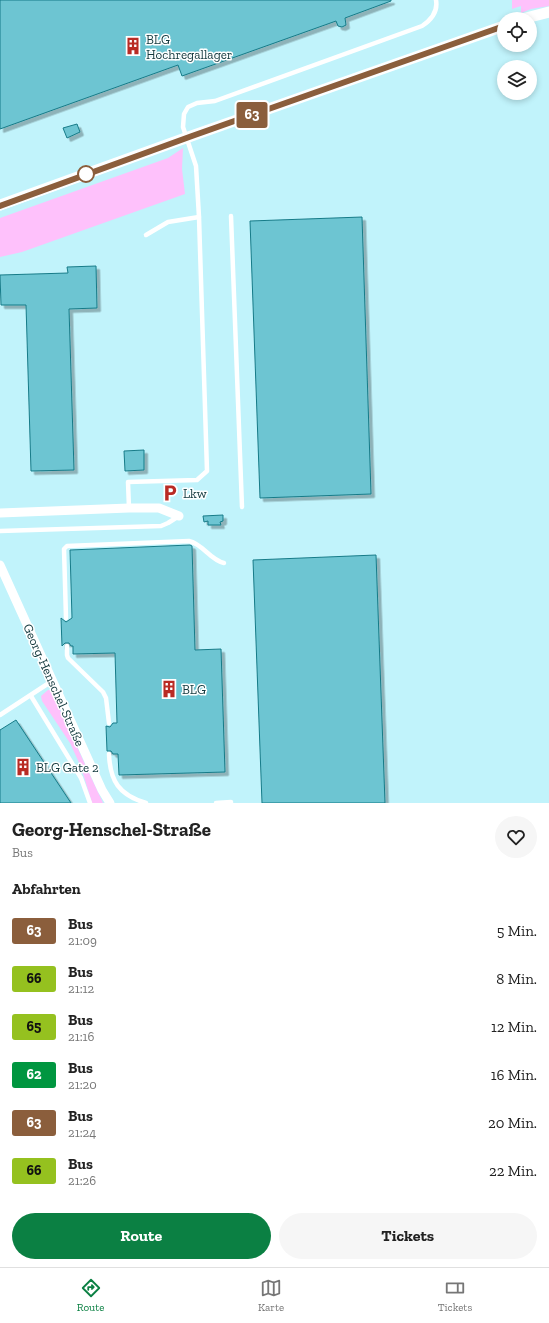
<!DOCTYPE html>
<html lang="de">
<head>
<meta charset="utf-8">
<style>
  :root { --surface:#fff; --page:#f6f6f6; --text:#222; --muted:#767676; --line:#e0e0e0; --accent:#0b8043 }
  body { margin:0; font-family:"Zilla Slab",serif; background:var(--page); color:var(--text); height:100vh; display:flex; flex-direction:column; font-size:15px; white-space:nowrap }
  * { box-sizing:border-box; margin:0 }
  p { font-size:13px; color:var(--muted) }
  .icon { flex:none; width:22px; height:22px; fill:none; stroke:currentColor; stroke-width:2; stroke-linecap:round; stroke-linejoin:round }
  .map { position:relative; height:803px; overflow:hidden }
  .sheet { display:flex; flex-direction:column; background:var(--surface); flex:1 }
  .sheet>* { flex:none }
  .badge { padding:0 8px; border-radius:3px; font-size:14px; line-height:26px }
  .fabs { position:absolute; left:497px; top:12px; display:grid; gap:8px }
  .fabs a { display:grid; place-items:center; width:40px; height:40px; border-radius:50%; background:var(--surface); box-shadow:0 2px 6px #0003; font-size:20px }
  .map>.badge { position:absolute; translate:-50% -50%; box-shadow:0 0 0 2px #fff }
  h2 { padding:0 12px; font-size:15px; line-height:36px }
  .round { display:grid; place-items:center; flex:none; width:42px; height:42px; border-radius:21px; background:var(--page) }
  .head { display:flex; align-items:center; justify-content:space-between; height:68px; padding:0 12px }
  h1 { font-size:19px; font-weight:700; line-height:30px }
  .button { display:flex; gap:8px; margin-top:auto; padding:8px 12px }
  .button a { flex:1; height:46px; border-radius:24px; background:var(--accent); color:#fff; font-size:16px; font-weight:700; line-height:46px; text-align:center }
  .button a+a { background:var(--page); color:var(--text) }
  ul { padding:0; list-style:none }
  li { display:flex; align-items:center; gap:12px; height:48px; padding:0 12px }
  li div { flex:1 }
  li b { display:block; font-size:15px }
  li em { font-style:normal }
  li .badge { min-width:44px; font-weight:700; text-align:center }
  .dock { display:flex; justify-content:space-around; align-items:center; height:56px; border-top:1px solid var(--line); background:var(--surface); font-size:11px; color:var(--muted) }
  .dock a { display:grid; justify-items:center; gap:2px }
  .dock .selected { color:var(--accent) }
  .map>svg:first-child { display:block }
  .green { fill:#fec1fb }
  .building { fill:#6dc5d2; stroke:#177b88; filter:url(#shadow) }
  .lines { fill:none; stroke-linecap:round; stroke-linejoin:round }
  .service { stroke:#fff; stroke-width:4.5 }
  .minor { stroke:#fff; stroke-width:9 }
  .tertiary { stroke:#fff; stroke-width:11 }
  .line-casing { stroke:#fff; stroke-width:9 }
  .line { stroke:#8b5e3c; stroke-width:6 }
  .stop-dot { fill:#fff; stroke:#8b5e3c; stroke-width:2 }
  .labels { text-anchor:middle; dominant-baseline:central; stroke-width:3; stroke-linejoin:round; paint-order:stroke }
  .poi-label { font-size:13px; fill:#11373c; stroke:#fff; text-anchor:start }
  .street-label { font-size:13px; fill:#11373c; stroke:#fff }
</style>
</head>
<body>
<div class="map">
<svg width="549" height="803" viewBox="0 0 549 803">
  <defs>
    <filter id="shadow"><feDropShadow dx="3.5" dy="3.5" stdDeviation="0" flood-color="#0004"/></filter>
  </defs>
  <rect width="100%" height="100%" fill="#c1f3fb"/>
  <!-- green -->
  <g class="green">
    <path d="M512,0H549V6L531,9L521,13V6L512,9Z"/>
    <path d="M183,148L182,169L185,194L22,252L0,257V218L168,158Z"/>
    <path d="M48,690H50L53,695L103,803H92L81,767L70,743L42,701L41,696Z"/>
  </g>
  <!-- building -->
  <g class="building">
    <path d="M0,0H391V1L345,18L346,25L342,27L338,26L336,21L182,76L178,65L0,129Z"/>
    <path d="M77,124L80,132L67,138L63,128Z"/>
    <path d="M362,217L371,494L260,498L250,221Z"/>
    <path d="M96,266L97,308L69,309L74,470L31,471L26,305H1L0,275L68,273L67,267Z"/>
    <path d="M144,450V470L125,471L124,451Z"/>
    <path d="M223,515V521L220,522L221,525H208V521L204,522L203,516Z"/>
    <path d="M190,545L192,546L195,650L221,649L225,772L119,775L118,754H113L111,751H107L106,726L110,727L113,723H117L115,653L73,654V646H71L69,643H65L62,646L61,618L66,622L72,618L70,550Z"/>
    <path d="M376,555L385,803H262L253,560Z"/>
    <path d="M16,720L71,803H0V730Z"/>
  </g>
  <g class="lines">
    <!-- service -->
    <g class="service">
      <path d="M231,216L242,507"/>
      <path d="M146,235L168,222L199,217"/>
      <path d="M129,508L128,482L197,480L207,471L199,217L196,166L183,127L184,114L188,107L197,103L215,101L422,26C431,20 438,11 436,0"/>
      <path d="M0,531L161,526L168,523L179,516"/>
      <path d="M66,618L64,549L67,546L189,541C203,544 210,560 224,563"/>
      <path d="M67,646V655L68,658L103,692L106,698L109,723"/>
      <path d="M31,696L81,778L90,803"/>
      <path d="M0,715L52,681"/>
      <path d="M109,754C110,781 119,795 146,803"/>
      <path d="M216,803L231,802"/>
    </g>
    <!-- minor -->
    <g class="minor">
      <path d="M0,513L129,508H159L179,516"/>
      <path d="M0,565L102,790L110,803"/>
    </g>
    <!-- tertiary -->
    <g class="tertiary">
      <path d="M522,19L549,12"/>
      <path d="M0,205L180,140L504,26"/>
    </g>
  </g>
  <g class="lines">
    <!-- line casing -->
    <g class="line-casing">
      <path id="line" d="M0,206L192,136L504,26"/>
    </g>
    <!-- line -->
    <use href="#line" class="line"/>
  </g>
  <!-- icons -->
  <defs>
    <g id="building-bare" transform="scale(1.38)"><path d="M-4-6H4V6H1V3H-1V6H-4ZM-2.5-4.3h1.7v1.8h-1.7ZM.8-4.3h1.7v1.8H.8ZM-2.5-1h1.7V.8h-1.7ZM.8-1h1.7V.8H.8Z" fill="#b92b24" stroke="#fff" stroke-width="2.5" paint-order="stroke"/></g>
    <g id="parking-bare" transform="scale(1.38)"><path d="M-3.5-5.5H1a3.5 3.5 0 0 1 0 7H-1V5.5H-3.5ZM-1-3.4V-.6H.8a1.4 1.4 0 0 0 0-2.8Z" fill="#b92b24" stroke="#fff" stroke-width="2.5" paint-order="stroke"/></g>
  </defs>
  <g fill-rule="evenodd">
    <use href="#building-bare" x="133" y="46"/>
    <use href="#parking-bare" x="170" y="493"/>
    <use href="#building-bare" x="169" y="689"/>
    <use href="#building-bare" x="23" y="767"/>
  </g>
  <!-- markers -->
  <circle class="stop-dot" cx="86" cy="174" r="8"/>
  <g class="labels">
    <!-- poi labels -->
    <g class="poi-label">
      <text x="146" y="39">BLG<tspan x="146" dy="15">Hochregallager</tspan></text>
      <text x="183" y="493">Lkw</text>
      <text x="182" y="689">BLG</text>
      <text x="36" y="767">BLG Gate 2</text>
    </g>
    <!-- street labels -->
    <g class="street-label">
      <text transform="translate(54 685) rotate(66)">Georg-Henschel-Straße</text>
    </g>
  </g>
</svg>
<div class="fabs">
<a><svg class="icon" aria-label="locate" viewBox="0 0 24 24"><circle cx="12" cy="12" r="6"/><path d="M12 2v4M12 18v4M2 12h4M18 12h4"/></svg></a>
<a><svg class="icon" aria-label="layers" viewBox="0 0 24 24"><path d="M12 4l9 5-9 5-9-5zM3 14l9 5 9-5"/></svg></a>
</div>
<b class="badge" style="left:252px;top:115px;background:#8b5e3c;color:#fff">63</b>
</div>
<section class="sheet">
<div class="head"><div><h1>Georg-Henschel-Straße</h1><p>Bus</p></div><a class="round"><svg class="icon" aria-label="heart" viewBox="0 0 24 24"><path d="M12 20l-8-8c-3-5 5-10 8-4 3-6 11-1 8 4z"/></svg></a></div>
<h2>Abfahrten</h2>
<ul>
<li><span class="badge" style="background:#8b5e3c;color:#fff">63</span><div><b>Bus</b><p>21:09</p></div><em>5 Min.</em></li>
<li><span class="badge" style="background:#95c11f;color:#111">66</span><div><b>Bus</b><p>21:12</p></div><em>8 Min.</em></li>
<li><span class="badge" style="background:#95c11f;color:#111">65</span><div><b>Bus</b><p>21:16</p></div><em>12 Min.</em></li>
<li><span class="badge" style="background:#009640;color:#fff">62</span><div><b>Bus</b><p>21:20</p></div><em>16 Min.</em></li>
<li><span class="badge" style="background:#8b5e3c;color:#fff">63</span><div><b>Bus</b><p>21:24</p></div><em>20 Min.</em></li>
<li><span class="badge" style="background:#95c11f;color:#111">66</span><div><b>Bus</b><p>21:26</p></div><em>22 Min.</em></li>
</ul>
<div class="button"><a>Route</a><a>Tickets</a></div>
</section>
<nav class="dock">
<a class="selected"><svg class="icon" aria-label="directions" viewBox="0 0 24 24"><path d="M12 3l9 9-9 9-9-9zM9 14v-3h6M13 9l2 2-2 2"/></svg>Route</a>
<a><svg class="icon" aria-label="map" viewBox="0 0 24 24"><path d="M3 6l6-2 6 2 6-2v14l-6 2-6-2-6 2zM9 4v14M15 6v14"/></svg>Karte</a>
<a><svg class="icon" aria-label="tickets" viewBox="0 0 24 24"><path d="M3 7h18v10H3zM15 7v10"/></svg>Tickets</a>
</nav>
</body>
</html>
